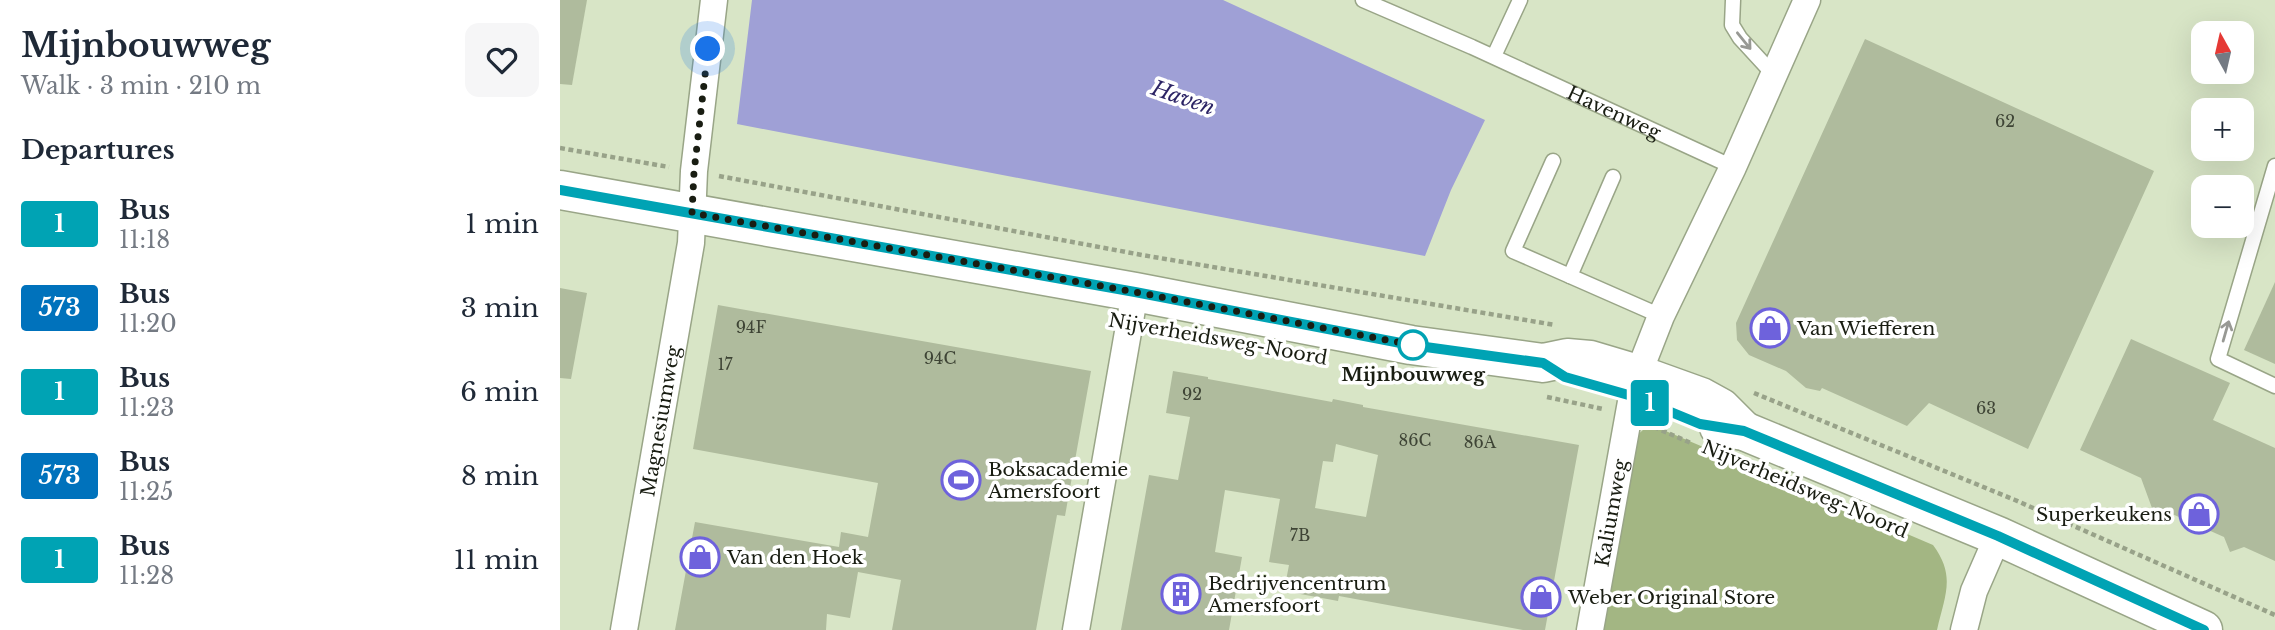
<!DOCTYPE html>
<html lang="en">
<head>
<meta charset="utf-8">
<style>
  :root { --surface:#fff; --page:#f6f6f7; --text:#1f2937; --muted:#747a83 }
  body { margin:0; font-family:"Libre Baskerville",serif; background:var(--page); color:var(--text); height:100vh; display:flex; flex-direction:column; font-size:26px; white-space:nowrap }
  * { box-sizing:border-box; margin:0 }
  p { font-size:23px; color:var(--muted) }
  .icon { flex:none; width:38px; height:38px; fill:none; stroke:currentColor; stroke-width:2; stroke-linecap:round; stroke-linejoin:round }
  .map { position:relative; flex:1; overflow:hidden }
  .panel { display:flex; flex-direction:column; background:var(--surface); width:560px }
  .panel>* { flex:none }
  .badge { padding:0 14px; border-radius:5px; font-size:24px; line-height:46px }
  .needle { width:46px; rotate:352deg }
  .controls { position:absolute; left:1631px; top:21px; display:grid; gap:14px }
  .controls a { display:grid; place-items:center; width:63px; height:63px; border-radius:14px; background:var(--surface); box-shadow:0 7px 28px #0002; font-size:35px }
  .you { position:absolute; width:35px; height:35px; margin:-18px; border:5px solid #fff; border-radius:50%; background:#1a73e8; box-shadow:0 0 0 10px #1a73e833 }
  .map>.badge { position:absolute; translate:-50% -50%; box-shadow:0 0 0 4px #fff }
  h2 { padding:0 21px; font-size:26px; line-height:63px }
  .round { display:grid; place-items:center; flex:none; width:74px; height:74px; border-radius:14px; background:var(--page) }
  .overview { display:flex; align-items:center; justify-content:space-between; height:119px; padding:0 21px }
  h1 { font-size:33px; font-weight:700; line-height:52px }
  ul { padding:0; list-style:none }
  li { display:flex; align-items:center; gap:21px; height:84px; padding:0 21px }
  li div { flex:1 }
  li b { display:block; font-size:26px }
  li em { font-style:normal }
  li .badge { min-width:77px; font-weight:700; text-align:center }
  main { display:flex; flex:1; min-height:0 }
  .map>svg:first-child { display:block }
  .green { fill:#a3b683 }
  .water { fill:#9fa0d6 }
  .building { fill:#afbb9d; fill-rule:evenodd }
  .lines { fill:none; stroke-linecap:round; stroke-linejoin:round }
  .lane-casing { stroke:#99a587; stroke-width:17 }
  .street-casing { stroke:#99a587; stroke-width:29 }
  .secondary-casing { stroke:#99a587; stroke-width:41 }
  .path { stroke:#98a289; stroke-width:4.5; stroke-dasharray:5 3.5; stroke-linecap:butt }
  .lane { stroke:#fff; stroke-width:14 }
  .street { stroke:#fff; stroke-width:26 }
  .secondary { stroke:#fff; stroke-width:38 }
  .oneway { stroke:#989994 }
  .line-casing { stroke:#fff; stroke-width:16 }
  .line { stroke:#00a3b4; stroke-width:10 }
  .walk { stroke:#191d12; stroke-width:7; stroke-dasharray:0 12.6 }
  .stop-dot { fill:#fff; stroke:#00a3b4; stroke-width:3.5 }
  .labels { text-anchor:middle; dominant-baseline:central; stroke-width:7; stroke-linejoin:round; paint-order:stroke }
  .number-label { font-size:16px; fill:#3e4435 }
  .street-label { font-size:19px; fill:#191d12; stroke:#fff }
  .poi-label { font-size:19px; fill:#191d12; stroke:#fff; text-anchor:start }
  .stop-label { font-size:19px; font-weight:bold; fill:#191d12; stroke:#fff }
  .water-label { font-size:21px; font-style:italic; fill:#2c2465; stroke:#fff }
</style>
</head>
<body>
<main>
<section class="panel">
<div class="overview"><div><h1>Mijnbouwweg</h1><p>Walk · 3 min · 210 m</p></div><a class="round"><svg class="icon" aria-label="heart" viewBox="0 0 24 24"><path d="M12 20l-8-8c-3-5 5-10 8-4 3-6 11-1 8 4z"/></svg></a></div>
<h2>Departures</h2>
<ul>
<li><span class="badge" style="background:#00a3b4;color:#fff">1</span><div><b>Bus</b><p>11:18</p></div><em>1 min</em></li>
<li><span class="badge" style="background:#0072bc;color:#fff">573</span><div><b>Bus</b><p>11:20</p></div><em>3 min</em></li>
<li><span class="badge" style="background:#00a3b4;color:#fff">1</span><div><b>Bus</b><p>11:23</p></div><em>6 min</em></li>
<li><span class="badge" style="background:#0072bc;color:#fff">573</span><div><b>Bus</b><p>11:25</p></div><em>8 min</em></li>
<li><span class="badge" style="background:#00a3b4;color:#fff">1</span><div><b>Bus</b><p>11:28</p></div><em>11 min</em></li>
</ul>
</section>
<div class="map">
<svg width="1715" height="630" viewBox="0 0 1715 630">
  <rect width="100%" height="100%" fill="#d8e5c6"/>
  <!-- green -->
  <path class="green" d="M1084,429H1101L1373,545C1396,576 1385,595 1377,630H1038L1072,440Z"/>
  <!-- water -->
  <path class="water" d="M192,0H663L925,120L891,190L865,256L177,124Z"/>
  <!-- building -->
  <g class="building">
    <path d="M0,0H27L12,85L0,84Z"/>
    <path d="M1305,39L1594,171L1468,449L1369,403L1347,426L1262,388L1260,391L1246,388L1226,371L1189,355L1177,340L1176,323Z"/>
    <path d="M1715,282V364L1684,350Z"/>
    <path d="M0,288L27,293L11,379L0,378Z"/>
    <path d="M158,305L531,371L505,516L497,515L476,630H332L341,580L298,572L290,618L267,614L266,630H115L135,522L279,547L281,532L308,537L318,483L133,449Z"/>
    <path d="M1571,339L1670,383L1653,420L1715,448V561L1684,547L1670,552L1664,537L1610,513L1596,519L1581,478L1520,450Z"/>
    <path d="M613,371L648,377V379L772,402L773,399L803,405V407L1019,445L985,630H963L779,596L778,601L724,591L729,565L709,562L720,499L665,490L655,552L682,557L669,630H561L589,475L618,480L630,417L606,413ZM776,444L818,455L806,517L755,508L763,461L773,462Z"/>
  </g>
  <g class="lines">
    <!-- lane casing -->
    <g class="lane-casing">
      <g id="lane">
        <path id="s1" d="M803,0L912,47L1173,167"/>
        <path d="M1173,0L1172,25L1180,38L1214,75"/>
        <path d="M934,56L960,0"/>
        <path d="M993,161L953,251L1101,316"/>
        <path d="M1715,166L1658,359L1715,386"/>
        <path d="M1010,276L1053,177"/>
      </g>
    </g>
    <!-- street casing -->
    <g class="street-casing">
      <g id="street">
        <path id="s2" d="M64,630L131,243L134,171L154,0"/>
        <path d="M516,630L575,292"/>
        <path id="s3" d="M1030,630L1074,385L1101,316L1173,167L1247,0"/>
        <path d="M1404,630L1414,591L1438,536"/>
      </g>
    </g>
    <!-- secondary casing -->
    <g class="secondary-casing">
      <g id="secondary">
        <path d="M0,190L575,292L851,345L983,363L1007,358L1030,360L1077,374L1141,397L1161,408L1184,431"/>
        <path d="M1159,427L1184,431L1438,536L1643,630"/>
      </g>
    </g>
    <!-- path -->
    <g class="path">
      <path d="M0,148L109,167"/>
      <path d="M159,176L582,255L995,325"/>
      <path d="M1194,393L1455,500L1715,615"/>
      <path d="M987,397L1043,409"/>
      <path d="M1094,427L1131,443"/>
    </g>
    <!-- lane -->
    <use href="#lane" class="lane"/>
    <!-- street -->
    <use href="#street" class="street"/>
    <!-- secondary -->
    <use href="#secondary" class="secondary"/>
  </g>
  <!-- one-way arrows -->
  <defs><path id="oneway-shaft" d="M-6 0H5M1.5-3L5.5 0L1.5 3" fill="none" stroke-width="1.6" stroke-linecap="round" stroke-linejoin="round" transform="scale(1.75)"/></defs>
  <g class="oneway">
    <use href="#oneway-shaft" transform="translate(1184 41) rotate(51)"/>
    <use href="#oneway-shaft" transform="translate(1666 331) rotate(-74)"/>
  </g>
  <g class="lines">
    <!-- line casing -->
    <g class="line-casing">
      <path id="line" d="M0,190L575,292L851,345L983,363L1005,377L1072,396L1140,424L1184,431L1438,536L1644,630"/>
    </g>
    <!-- line -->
    <use href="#line" class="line"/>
    <!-- walk -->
    <path class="walk" d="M148,49L134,172L132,213L575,292L853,345"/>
  </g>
  <!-- icons -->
  <defs>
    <g id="shop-ring" transform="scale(2.0125)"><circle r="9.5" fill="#fff" stroke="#6e62dc" stroke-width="1.5"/><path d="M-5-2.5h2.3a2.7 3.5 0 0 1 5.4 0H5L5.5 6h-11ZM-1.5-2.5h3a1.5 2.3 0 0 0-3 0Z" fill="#6e62dc"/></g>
    <g id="stadium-ring" transform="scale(2.0125)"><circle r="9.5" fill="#fff" stroke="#6e62dc" stroke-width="1.5"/><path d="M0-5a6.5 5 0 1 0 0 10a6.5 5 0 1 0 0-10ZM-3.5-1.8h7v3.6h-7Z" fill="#6e62dc"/></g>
    <g id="building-ring" transform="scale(2.0125)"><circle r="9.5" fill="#fff" stroke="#6e62dc" stroke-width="1.5"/><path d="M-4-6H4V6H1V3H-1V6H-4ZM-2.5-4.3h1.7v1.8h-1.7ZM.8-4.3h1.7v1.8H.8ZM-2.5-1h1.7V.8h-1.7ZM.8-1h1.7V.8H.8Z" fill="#6e62dc"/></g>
  </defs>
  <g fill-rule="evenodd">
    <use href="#shop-ring" x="1210" y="328"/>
    <use href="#stadium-ring" x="401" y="480"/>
    <use href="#shop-ring" x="1639" y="514"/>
    <use href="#shop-ring" x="140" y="557"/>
    <use href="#building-ring" x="621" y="594"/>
    <use href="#shop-ring" x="981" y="597"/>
  </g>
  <!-- markers -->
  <circle class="stop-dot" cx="853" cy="345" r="14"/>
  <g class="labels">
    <!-- number labels -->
    <g class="number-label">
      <text x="1445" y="121">62</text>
      <text x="191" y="327">94F</text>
      <text x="380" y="358">94C</text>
      <text x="165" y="364">17</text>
      <text x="632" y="394">92</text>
      <text x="1426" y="408">63</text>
      <text x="855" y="440">86C</text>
      <text x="920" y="442">86A</text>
      <text x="740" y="535">7B</text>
    </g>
    <!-- street labels -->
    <g class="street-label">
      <text stroke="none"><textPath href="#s1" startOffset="275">Havenweg</textPath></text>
      <text transform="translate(658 339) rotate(10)">Nijverheidsweg-Noord</text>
      <text stroke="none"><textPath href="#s2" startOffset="212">Magnesiumweg</textPath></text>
      <text transform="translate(1245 489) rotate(23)">Nijverheidsweg-Noord</text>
      <text stroke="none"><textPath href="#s3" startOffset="119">Kaliumweg</textPath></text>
    </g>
    <!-- poi labels -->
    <g class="poi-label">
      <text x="1237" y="328">Van Wiefferen</text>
      <text x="428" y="469">Boksacademie<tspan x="428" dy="22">Amersfoort</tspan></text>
      <text x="1612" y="514" text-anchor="end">Superkeukens</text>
      <text x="167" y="557">Van den Hoek</text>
      <text x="648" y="583">Bedrijvencentrum<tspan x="648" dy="22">Amersfoort</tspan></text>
      <text x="1008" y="597">Weber Original Store</text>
    </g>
    <!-- stop labels -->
    <g class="stop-label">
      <text x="853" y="374">Mijnbouwweg</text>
    </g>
    <!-- water labels -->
    <g class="water-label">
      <text transform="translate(623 98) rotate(19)">Haven</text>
    </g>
  </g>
</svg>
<div class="controls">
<a><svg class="needle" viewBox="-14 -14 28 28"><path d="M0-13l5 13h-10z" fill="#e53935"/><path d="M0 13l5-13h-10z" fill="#747a83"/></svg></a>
<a>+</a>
<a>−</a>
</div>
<div class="you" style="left:148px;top:49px"></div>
<b class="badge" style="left:1090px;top:403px;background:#00a3b4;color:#fff">1</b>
</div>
</main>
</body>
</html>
